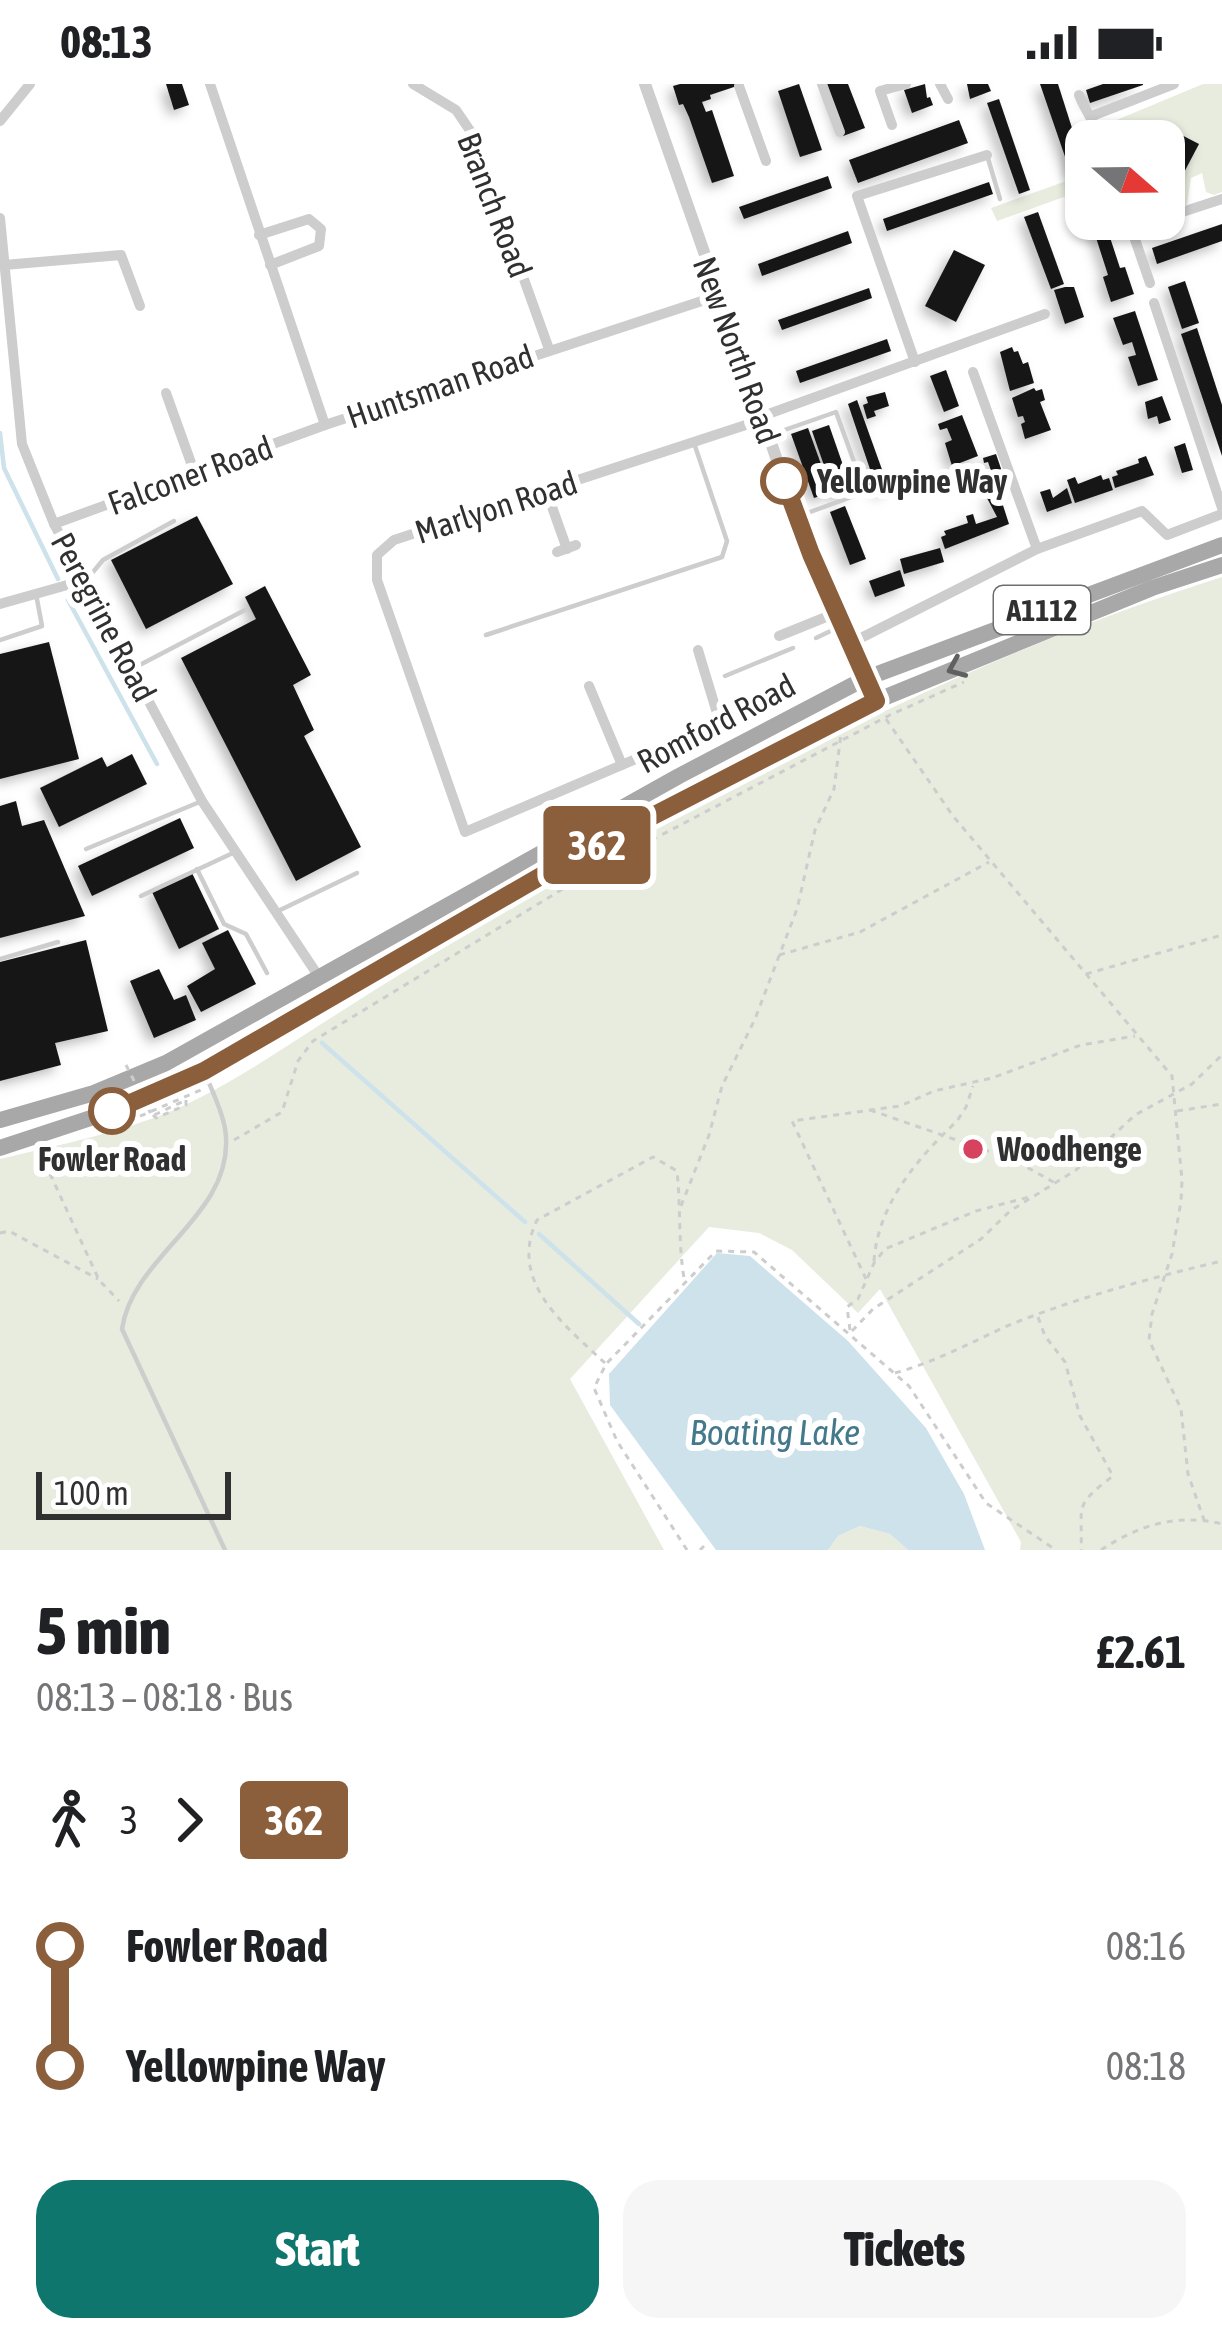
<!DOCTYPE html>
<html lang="en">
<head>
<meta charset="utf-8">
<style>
  :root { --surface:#fff; --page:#f6f6f6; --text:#202124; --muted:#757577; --accent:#0f766e }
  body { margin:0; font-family:"Asap Condensed",sans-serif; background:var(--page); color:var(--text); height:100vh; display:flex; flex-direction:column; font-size:45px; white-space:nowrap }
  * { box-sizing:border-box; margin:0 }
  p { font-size:39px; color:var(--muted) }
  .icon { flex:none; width:66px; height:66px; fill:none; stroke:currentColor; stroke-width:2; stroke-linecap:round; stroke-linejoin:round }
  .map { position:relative; height:1466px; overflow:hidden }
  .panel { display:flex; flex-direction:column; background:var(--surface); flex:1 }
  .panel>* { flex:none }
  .badge { padding:0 24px; border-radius:9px; font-size:42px; line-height:78px }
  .needle { width:78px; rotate:110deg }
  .tools { position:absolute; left:1065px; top:36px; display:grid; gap:24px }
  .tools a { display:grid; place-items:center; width:120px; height:120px; border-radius:24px; background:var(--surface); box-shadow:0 3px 9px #0004; font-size:60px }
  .scale { position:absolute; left:36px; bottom:30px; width:195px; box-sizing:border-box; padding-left:12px; border:6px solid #303030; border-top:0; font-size:33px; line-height:42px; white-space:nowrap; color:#303030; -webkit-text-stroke:9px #fff; paint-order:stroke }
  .map>.badge { position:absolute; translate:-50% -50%; box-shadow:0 0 0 6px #fff }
  .legs { display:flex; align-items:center; gap:18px; height:132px; padding:0 36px; font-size:39px }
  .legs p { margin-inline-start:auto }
  .head { display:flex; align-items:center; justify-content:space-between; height:204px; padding:0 36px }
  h1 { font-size:66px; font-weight:800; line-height:90px }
  .action { display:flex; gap:24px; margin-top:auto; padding:24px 36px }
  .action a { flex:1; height:138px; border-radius:36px; background:var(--accent); color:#fff; font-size:48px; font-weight:800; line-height:138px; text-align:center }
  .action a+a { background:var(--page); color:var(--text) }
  ul { padding:0 36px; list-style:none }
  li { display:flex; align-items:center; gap:42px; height:120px; font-size:45px }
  li i { display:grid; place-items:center; width:18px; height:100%; margin:0 15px; background:currentColor }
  li i::after { content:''; width:30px; height:30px; margin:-15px; border:9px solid; border-radius:50%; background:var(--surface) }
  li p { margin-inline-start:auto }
  li:first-child i { background:linear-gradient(#0000 50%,currentColor 0) }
  li:last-child i { background:linear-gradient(currentColor 50%,#0000 0) }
  .status { display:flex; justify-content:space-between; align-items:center; height:84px; padding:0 60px; background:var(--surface); direction:ltr }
  .status svg { height:33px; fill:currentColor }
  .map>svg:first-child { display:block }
  .green { fill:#e7ecdf }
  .water { fill:#cde2ea }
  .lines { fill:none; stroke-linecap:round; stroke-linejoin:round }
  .stream { stroke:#cde2ea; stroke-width:4.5 }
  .building { fill:#171717; filter:url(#shadow) }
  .path { stroke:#cdcdcd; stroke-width:3; stroke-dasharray:6 6; stroke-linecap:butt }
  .service { stroke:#cdcdcd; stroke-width:4.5 }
  .minor { stroke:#cdcdcd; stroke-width:10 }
  .tertiary { stroke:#cdcdcd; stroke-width:12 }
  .primary { stroke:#a8a8a8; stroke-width:16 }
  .path-bridge { stroke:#cdcdcd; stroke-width:3; stroke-dasharray:6 6; stroke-linecap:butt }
  .oneway { stroke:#606060 }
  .line-1-casing { stroke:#fff; stroke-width:27 }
  .line-1 { stroke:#8b5e3c; stroke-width:18 }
  .stop-1-dot { fill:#fff; stroke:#8b5e3c; stroke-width:6 }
  .poi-dot { fill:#d7425e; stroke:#fff; stroke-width:4.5 }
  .labels { text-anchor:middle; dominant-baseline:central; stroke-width:12; stroke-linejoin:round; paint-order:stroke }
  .shield { fill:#fff; stroke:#6e6e6e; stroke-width:3 }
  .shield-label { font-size:30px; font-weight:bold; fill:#303030 }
  .street-label { font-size:33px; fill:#303030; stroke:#fff }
  .stop-label { font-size:33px; font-weight:bold; fill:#303030; stroke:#fff; text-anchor:start }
  .poi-label { font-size:33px; font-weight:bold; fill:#303030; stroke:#fff; text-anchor:start }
  .water-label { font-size:36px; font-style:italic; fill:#44788b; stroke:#fff }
</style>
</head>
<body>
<div class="status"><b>08:13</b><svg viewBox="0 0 49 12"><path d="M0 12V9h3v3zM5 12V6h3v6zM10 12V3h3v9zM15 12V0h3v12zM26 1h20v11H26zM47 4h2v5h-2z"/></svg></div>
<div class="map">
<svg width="1222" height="1466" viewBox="0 0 1222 1466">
  <defs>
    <filter id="shadow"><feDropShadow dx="-5.5" dy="5.5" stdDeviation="6" flood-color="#0004"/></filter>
  </defs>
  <rect width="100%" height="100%" fill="#fff"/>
  <!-- green -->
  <g class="green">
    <path d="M1203,0H1222V108L1214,111L1206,108L1202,89L1191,94L1187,121L1164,127V57H1113L1107,40Z"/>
    <path d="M1086,90V105L997,137L991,124Z"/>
    <path d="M1222,493V1466H1020L1021,1458L880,1205L858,1229L792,1166L759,1149L709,1143L570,1295L664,1466H0V1075C58,1061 119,1049 174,1026C224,1004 270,973 315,944C376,905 438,866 501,830C732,699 968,573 1222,493Z"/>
    <path d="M860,1442L890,1450L908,1466H828L838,1452Z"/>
  </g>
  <!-- water -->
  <path class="water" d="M717,1169L750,1172L848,1257L926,1344L964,1410L985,1466H908L890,1450L860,1442L838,1452L828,1466H716L610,1321L609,1290Z"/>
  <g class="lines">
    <!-- stream -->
    <g class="stream">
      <path d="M0,349L4,384L58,495"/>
      <path d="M68,516L157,680"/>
      <path d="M322,959L525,1138"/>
      <path d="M539,1150L639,1240"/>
    </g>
  </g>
  <!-- building -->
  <g class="building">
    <path d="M166,0H182L189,21L174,26Z"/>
    <path d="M680,0H743L710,11L711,15L702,18L706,28L712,26L734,92L712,99L689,33L683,20L679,21L673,2Z"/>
    <path d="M799,0L822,66L800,73L778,7Z"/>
    <path d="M827,0H848L865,44L843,52Z"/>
    <path d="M925,0L927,14L930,13L933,21L912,29L904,6Z"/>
    <path d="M967,0H988L991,7L970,15Z"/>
    <path d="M1040,0H1058L1086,88L1072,93Z"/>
    <path d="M1103,0H1143V1L1090,19L1086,6Z"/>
    <path d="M999,15L1030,106L1019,110L987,19Z"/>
    <path d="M959,36L968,59L858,99L849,76Z"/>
    <path d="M1168,44L1199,60L1180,96L1164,87L1161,57Z"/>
    <path d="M828,92L832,104L744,135L739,123Z"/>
    <path d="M989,98L993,110L887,147L883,135Z"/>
    <path d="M1038,128L1064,200L1051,205L1024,133Z"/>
    <path d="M1090,135H1104L1120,184L1125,183L1134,210L1111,218L1103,193L1108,191Z"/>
    <path d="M1222,140V157L1157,180L1152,164Z"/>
    <path d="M848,147L852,159L762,192L758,180Z"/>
    <path d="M954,166L985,181L956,238L925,222Z"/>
    <path d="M1185,197L1199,239L1182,245L1168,203Z"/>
    <path d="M1065,203H1074L1084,233L1065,240L1054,206Z"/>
    <path d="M869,204L872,214L782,246L778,236Z"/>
    <path d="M1135,227L1158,296L1138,302L1128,273L1136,271L1132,258L1123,261L1113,234Z"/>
    <path d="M1197,244L1222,321V372L1181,250Z"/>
    <path d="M887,255L891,267L800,299L796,287Z"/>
    <path d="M1012,263L1014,268L1018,267L1023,280L1028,278L1034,299L1010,307L1000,268Z"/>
    <path d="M946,286L959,322L944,328L930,292Z"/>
    <path d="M1034,304L1036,307L1042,305L1045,316L1040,318L1051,346L1025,355L1021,340L1025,338L1023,332L1018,333L1012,314Z"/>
    <path d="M885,308L889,322L874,327L876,332L867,335L863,321L868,319L866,313Z"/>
    <path d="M1162,312L1171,336L1159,340L1157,332L1148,335L1145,318Z"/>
    <path d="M857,316L889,405L878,409L848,320Z"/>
    <path d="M962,331L978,372L952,382L945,359L952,356L947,344L940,346L938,340Z"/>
    <path d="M829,341L852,407L835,413L812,347Z"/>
    <path d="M808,344L831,408L814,414L791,350Z"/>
    <path d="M1185,359L1193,386L1182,389L1174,363Z"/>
    <path d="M996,370L1009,408L1000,412L1009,440L945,465L941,453L946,451L944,447L968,439L966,432L973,430L976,440L997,433L987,414L999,410L988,378L984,379L983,374Z"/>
    <path d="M1146,372L1154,391L1115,404L1112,393L1118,391L1116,387L1139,379L1138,375Z"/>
    <path d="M1101,391L1103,396L1109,394L1113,406L1075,419L1067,396L1075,393L1078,400Z"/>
    <path d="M1067,404L1072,419L1047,428L1040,408L1050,405L1053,414Z"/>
    <path d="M845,422L866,475L850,481L830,428Z"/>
    <path d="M197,432L233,500L146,545L111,476Z"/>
    <path d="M940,464L944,478L904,490L900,475Z"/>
    <path d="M900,486L905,502L875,513L869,497Z"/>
    <path d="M265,502L311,591L293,601L314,646L304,652L361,763L296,797L181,574L256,535L245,513Z"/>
    <path d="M49,558L79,675L0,695V570Z"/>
    <path d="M132,670L147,700L59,743L40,704L102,673L107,683Z"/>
    <path d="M16,717L22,742L44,736L85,832L0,854V722Z"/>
    <path d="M180,734L194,764L92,812L78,782Z"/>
    <path d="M192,789L219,845L179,865L152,808Z"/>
    <path d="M228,846L256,900L201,928L187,902L215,885L202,859Z"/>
    <path d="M86,856L108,947L55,959L61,981L0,997V878Z"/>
    <path d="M159,885L174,916L186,911L196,936L154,954L130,897Z"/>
  </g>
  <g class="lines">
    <!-- path -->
    <g class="path">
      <path d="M886,635L953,732L1172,992L1182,1096L1181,1117L1172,1170L1152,1230L1149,1256L1181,1325L1188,1390L1204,1436"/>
      <path d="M779,871L860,848L989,778"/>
      <path d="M1086,890L1222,851"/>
      <path d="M870,1026L1014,1076L1055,1099"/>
      <path d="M1177,1027L1222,1020"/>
      <path d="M153,1031L156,1034L186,1021V1015"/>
      <path d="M129,1037L203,1005"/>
      <path d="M234,1056L282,1028L298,977L313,957L589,789L890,631L964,598"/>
      <path d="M40,1068L99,1196L119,1217"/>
      <path d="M681,1122L709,1051L722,1002L755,935L797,825L815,746L834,705L841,650"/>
      <path d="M0,1149L9,1147L98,1195"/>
      <path d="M874,1177C878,1120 917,1075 957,1037L966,1023L973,1002"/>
      <path d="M866,1195L792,1037L900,1022L934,1007L992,994L1081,961L1135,952"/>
      <path d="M1038,1233L1045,1252L1065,1278L1080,1332L1113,1392C1072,1423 1083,1421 1081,1466"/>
      <path d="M850,1246L847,1223L858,1215L874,1179L885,1165L976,1127L1029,1113"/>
      <path d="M852,1247L873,1225L981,1155L1010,1127L1076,1086L1135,1031L1192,1000L1222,971"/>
      <path d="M605,1279C563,1240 508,1197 537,1136L653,1073L677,1087C681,1124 678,1158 684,1194"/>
      <path d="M895,1289C935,1278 970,1259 1007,1242C1076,1214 1150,1194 1222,1177"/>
      <path d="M687,1466L617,1357L594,1304L606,1280L716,1167L754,1168L909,1302L986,1419L1056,1466"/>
      <path d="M700,1466L704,1462"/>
      <path d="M1101,1466C1139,1441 1177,1429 1222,1440"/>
    </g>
    <!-- service -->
    <g class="service">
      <path d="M987,71L1000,115"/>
      <path d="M773,350L836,328L865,408L799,432"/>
      <path d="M82,492L93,488L103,476L174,437"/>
      <path d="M486,551L722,473L727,457L695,362"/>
      <path d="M816,554L841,542"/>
      <path d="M0,556L42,542L36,510"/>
      <path d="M132,585L245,526"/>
      <path d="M725,592L793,564"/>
      <path d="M86,765L202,717"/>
      <path d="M197,785L224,840L246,850L267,889"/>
      <path d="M141,812L235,768"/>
      <path d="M276,828L357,789"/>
      <path d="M0,875L58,858"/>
      <path d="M206,991C213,1010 225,1033 226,1053C231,1133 133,1171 122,1245L225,1466"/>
    </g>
    <!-- minor -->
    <g class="minor">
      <path d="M210,0L325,341L717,212"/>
      <path d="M413,0L456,26L471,48L549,265"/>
      <path d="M822,0L840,48"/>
      <path d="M940,0L948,15"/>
      <path d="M739,2L766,77"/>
      <path d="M1079,11C1086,28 1095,39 1101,57"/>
      <path d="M1092,32L1174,0"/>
      <path d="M0,37L30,0"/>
      <path d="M892,41L880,7L906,0"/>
      <path d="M0,134L22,360L54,440L202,717L319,893"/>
      <path d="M1164,134L1222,115"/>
      <path d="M1128,135L1150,199"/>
      <path d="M1132,145L1162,135"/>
      <path d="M259,151L309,135L321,145L319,162L270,181"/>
      <path d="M4,181L121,171L140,222"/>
      <path d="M1154,219L1222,424"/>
      <path d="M915,278L857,112L987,71"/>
      <path d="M973,288L1037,465"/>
      <path d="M166,309L195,390"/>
      <path d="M760,333L1045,230"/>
      <path d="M546,406L567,465"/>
      <path d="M54,440L325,341"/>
      <path d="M557,468L576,461"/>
      <path d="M0,520L85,496"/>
      <path d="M779,552L836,529"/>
      <path d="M849,560L1037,465L1142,427L1167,451L1222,430"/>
      <path d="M698,566L720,639L465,748L377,496V471L394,456L761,336"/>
      <path d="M589,602L622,681"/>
    </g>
    <!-- tertiary -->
    <path class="tertiary" d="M645,0L797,433L864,595"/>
    <!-- primary -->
    <g class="primary">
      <path d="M0,1036L94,1009L166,979L679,692L864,595L1222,461"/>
      <path d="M0,1064L112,1027L204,987L579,770L876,617L1152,504L1222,481"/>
    </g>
    <!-- path-bridge -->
    <path class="path-bridge" d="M126,981L152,1032L184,1017"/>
  </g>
  <!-- one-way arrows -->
  <defs><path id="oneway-chevron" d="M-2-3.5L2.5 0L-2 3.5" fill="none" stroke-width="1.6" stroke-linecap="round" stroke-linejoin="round" transform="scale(3)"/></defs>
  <use class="oneway" href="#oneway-chevron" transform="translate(956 584) rotate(157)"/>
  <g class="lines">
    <!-- line-1 casing -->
    <g class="line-1-casing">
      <path id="line-1" d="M112,1027L204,987L579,770L876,617L811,470L784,397"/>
    </g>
    <!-- line-1 -->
    <use href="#line-1" class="line-1"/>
  </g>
  <!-- markers -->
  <g class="stop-1-dot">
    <circle cx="784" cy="397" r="21"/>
    <circle cx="112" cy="1027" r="21"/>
  </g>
  <circle class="poi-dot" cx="973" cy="1065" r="12"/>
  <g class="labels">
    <!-- shield labels -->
    <rect class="shield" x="994" y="502" width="96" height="48" rx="9"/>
    <g class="shield-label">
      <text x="1042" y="526">A1112</text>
    </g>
    <!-- street labels -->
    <g class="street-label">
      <text transform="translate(495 121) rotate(69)">Branch Road</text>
      <text transform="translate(737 266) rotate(70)">New North Road</text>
      <text transform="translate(440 302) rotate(-19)">Huntsman Road</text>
      <text transform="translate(190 391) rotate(-20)">Falconer Road</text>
      <text transform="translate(496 423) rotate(-18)">Marlyon Road</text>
      <text transform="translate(104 533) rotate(62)">Peregrine Road</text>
      <text transform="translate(716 639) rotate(-28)">Romford Road</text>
    </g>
    <!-- stop labels -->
    <g class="stop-label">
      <text x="817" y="397">Yellowpine Way</text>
      <text x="112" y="1075" text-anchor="middle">Fowler Road</text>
    </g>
    <!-- poi labels -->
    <g class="poi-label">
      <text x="997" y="1065">Woodhenge</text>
    </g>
    <!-- water labels -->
    <g class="water-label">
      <text x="775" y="1348">Boating Lake</text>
    </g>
  </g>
</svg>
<div class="tools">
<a><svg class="needle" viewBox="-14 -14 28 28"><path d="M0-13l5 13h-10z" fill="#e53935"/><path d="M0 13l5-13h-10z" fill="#757577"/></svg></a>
</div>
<div class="scale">100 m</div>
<b class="badge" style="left:597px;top:761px;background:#8b5e3c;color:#fff">362</b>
</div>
<section class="panel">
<div class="head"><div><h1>5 min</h1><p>08:13 – 08:18 · Bus</p></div><b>£2.61</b></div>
<div class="legs"><svg class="icon" aria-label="walk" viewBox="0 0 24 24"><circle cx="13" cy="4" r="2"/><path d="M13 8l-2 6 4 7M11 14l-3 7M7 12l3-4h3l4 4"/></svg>3<svg class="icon" aria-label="forward" viewBox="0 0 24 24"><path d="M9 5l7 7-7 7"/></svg><b class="badge" style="background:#8b5e3c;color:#fff">362</b></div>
<ul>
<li><i style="color:#8b5e3c"></i><b>Fowler Road</b><p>08:16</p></li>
<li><i style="color:#8b5e3c"></i><b>Yellowpine Way</b><p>08:18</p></li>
</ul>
<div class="action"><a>Start</a><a>Tickets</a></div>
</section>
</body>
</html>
